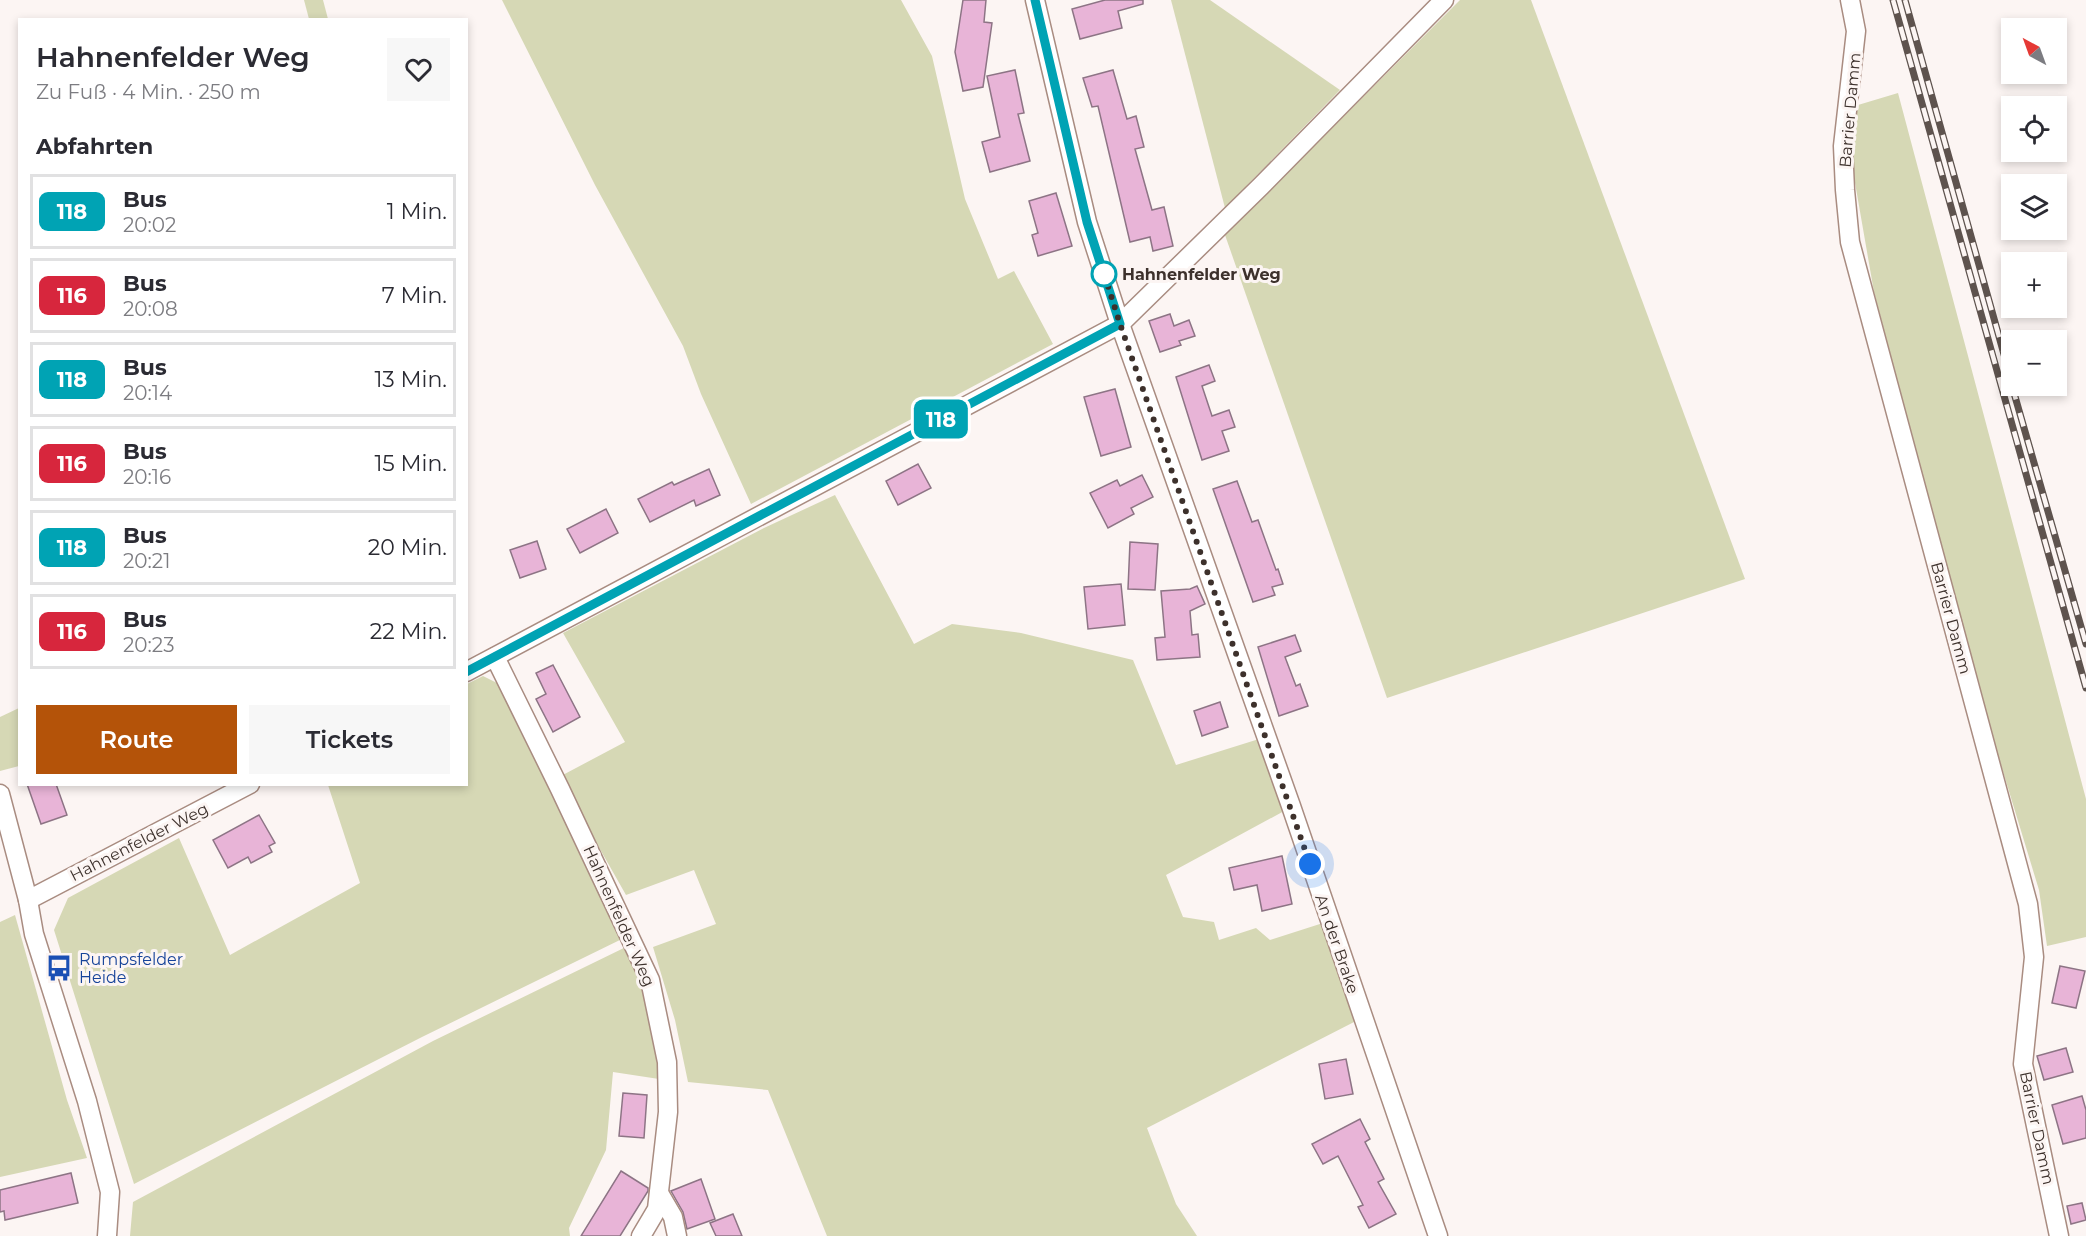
<!DOCTYPE html>
<html lang="de">
<head>
<meta charset="utf-8">
<style>
  :root { --surface:#fff; --page:#f7f7f7; --text:#2b2b33; --muted:#7c7c81; --line:#e1e1e2; --accent:#b45309 }
  body { margin:0; font-family:Montserrat,sans-serif; background:var(--page); color:var(--text); height:100vh; display:flex; flex-direction:column; font-size:22px; white-space:nowrap }
  * { box-sizing:border-box; margin:0 }
  p { font-size:20px; color:var(--muted) }
  .icon { flex:none; width:33px; height:33px; fill:none; stroke:currentColor; stroke-width:2; stroke-linecap:round; stroke-linejoin:round }
  .map { position:relative; flex:1; overflow:hidden }
  .drawer { position:absolute; left:18px; top:18px; width:450px; height:768px; display:flex; flex-direction:column; background:var(--surface); border-radius:0px; box-shadow:0 3px 9px #0003 }
  .drawer>* { flex:none }
  .badge { padding:0 12px; border-radius:9px; font-size:21px; line-height:39px }
  .needle { width:39px; rotate:319deg }
  .buttons { position:absolute; left:2001px; top:18px; display:grid; gap:12px }
  .buttons a { display:grid; place-items:center; width:66px; height:66px; border-radius:0px; background:var(--surface); box-shadow:0 3px 9px #0003; font-size:30px }
  .you { position:absolute; width:30px; height:30px; margin:-15px; border:4px solid #fff; border-radius:50%; background:#1a73e8; box-shadow:0 0 0 9px #1a73e833 }
  .map>.badge { position:absolute; translate:-50% -50%; box-shadow:0 0 0 3px #fff }
  h2 { padding:0 18px; font-size:22px; line-height:54px }
  .round { display:grid; place-items:center; flex:none; width:63px; height:63px; border-radius:0px; background:var(--page) }
  .head { display:flex; align-items:center; justify-content:space-between; height:102px; padding:0 18px }
  h1 { font-size:28px; font-weight:600; line-height:45px }
  .primary-button { display:flex; gap:12px; margin-top:auto; padding:12px 18px }
  .primary-button a { flex:1; height:69px; border-radius:0px; background:var(--accent); color:#fff; font-size:24px; font-weight:600; line-height:69px; text-align:center }
  .primary-button a+a { background:var(--page); color:var(--text) }
  ul { padding:0; list-style:none }
  li { display:flex; align-items:center; gap:18px; height:75px; margin:0 12px 9px; padding:0 6px; border:3px solid var(--line); border-radius:0px }
  li div { flex:1 }
  li b { display:block; font-size:22px }
  li em { font-style:normal }
  li .badge { min-width:66px; font-weight:700; text-align:center }
  .map>svg:first-child { display:block }
  .green { fill:#d6d8b5 }
  .building { fill:#e8b4d7; stroke:#8d7485; stroke-width:1.5 }
  .lines { fill:none; stroke-linecap:round; stroke-linejoin:round }
  .minor-casing { stroke:#a98c81; stroke-width:21 }
  .minor { stroke:#fff; stroke-width:18 }
  .rail-casing { stroke:#5e534e; stroke-width:7 }
  .rail { stroke:#fcf5f3; stroke-width:4.5; stroke-dasharray:14; stroke-linecap:butt }
  .line-casing { stroke:#fff; stroke-width:14 }
  .line { stroke:#00a3b4; stroke-width:9 }
  .walk { stroke:#3d312c; stroke-width:6; stroke-dasharray:0 10.8 }
  .stop-dot { fill:#fff; stroke:#00a3b4; stroke-width:3 }
  .labels { text-anchor:middle; dominant-baseline:central; stroke-width:6; stroke-linejoin:round; paint-order:stroke }
  .street-label { font-size:16px; fill:#3d312c; stroke:#fcf5f3 }
  .stop-label { font-size:16px; font-weight:bold; fill:#3d312c; stroke:#fcf5f3; text-anchor:start }
  .transit-label { font-size:16px; fill:#164399; stroke:#fcf5f3; text-anchor:start }
</style>
</head>
<body>
<div class="map">
<svg width="2086" height="1236" viewBox="0 0 2086 1236">
  <rect width="100%" height="100%" fill="#fcf5f3"/>
  <!-- green -->
  <g class="green">
    <path d="M304,0H323L328,19H309Z"/>
    <path d="M502,0H901L932,56L965,199L998,279L1014,271L1053,344L751,504L701,394L683,346L595,185Z"/>
    <path d="M1171,0H1210L1340,90L1225,208Z"/>
    <path d="M1460,0H1531L1745,579L1387,698L1225,235Z"/>
    <path d="M1898,93L2086,799V937L2047,946L2039,890L1981,699L1874,292L1854,177L1853,141L1858,105Z"/>
    <path d="M835,495L914,644L952,624L1021,633L1133,660L1176,765L1259,739L1286,810L1166,875L1183,917L1214,922L1219,940L1256,928L1270,940L1323,923L1356,1021L1147,1128L1176,1204L1197,1236H827L768,1090L688,1082L675,1020L653,947L716,924L694,870L626,895L559,777L625,742L563,633L764,528Z"/>
    <path d="M483,676L505,687L626,937L422,1037L134,1184L54,930L68,898L179,838L230,955L360,883L328,785L466,784L467,684Z"/>
    <path d="M19,708V766L0,771V717Z"/>
    <path d="M15,915L67,1100L87,1158L0,1177V922Z"/>
    <path d="M630,945L650,1010L659,1079L613,1072L606,1150L569,1228L570,1236H130L133,1202L433,1041Z"/>
  </g>
  <!-- building -->
  <g class="building">
    <path d="M963,0H986L984,22L992,23L983,87L963,91L955,52Z"/>
    <path d="M1105,0H1143V4L1118,11L1122,28L1080,39L1072,9Z"/>
    <path d="M1015,70L1024,113L1018,114L1030,161L990,172L982,142L1000,137L987,76Z"/>
    <path d="M1113,70L1127,119L1136,116L1144,147L1135,149L1152,210L1164,207L1173,246L1153,251L1150,237L1130,242L1098,106L1092,107L1083,78Z"/>
    <path d="M1056,193L1072,246L1038,256L1032,235L1038,233L1029,201Z"/>
    <path d="M1170,314L1174,326L1189,320L1195,336L1179,341L1181,345L1160,352L1149,321Z"/>
    <path d="M1209,365L1215,381L1202,386L1212,416L1229,410L1235,427L1222,431L1229,451L1202,460L1176,377Z"/>
    <path d="M1115,389L1131,447L1101,456L1084,397Z"/>
    <path d="M918,464L931,488L898,505L886,481Z"/>
    <path d="M709,469L720,495L696,506L694,500L650,522L638,499L672,482L674,485Z"/>
    <path d="M1142,475L1153,497L1131,508L1134,514L1108,528L1090,493L1117,480L1120,486Z"/>
    <path d="M1237,481L1252,522L1258,520L1276,570L1278,569L1283,584L1272,587L1275,595L1253,602L1213,489Z"/>
    <path d="M606,509L618,533L580,553L567,529Z"/>
    <path d="M537,541L546,569L520,578L510,550Z"/>
    <path d="M1130,542L1158,544L1155,590L1128,589Z"/>
    <path d="M1121,584L1125,625L1088,629L1084,587Z"/>
    <path d="M1197,586L1205,604L1190,611L1192,635L1198,634L1200,657L1157,660L1155,638L1165,637L1161,591L1190,589Z"/>
    <path d="M1295,635L1301,651L1285,657L1296,686L1300,684L1308,706L1279,716L1258,647Z"/>
    <path d="M553,665L580,717L553,732L536,699L546,694L536,673Z"/>
    <path d="M1220,702L1228,727L1202,736L1194,711Z"/>
    <path d="M27,784H56L67,815L41,824Z"/>
    <path d="M259,815L275,843L269,846L272,852L251,863L248,857L228,868L213,840Z"/>
    <path d="M1282,856L1292,904L1262,911L1257,885L1234,890L1229,868Z"/>
    <path d="M2060,966L2085,971L2076,1008L2052,1003Z"/>
    <path d="M2066,1048L2073,1072L2044,1080L2037,1056Z"/>
    <path d="M1346,1059L1353,1094L1325,1099L1319,1064Z"/>
    <path d="M623,1093L647,1095L644,1138L619,1136Z"/>
    <path d="M2082,1096L2086,1110V1138L2063,1144L2052,1105Z"/>
    <path d="M1360,1119L1370,1139L1365,1142L1384,1179L1378,1182L1396,1214L1369,1228L1358,1207L1363,1205L1338,1156L1323,1164L1312,1144Z"/>
    <path d="M621,1171L648,1188V1191L620,1236H581Z"/>
    <path d="M71,1173L78,1203L5,1220L4,1211L0,1212V1190Z"/>
    <path d="M701,1179L715,1219L687,1229L683,1212L671,1191Z"/>
    <path d="M2082,1203L2086,1220L2071,1224L2067,1206Z"/>
    <path d="M733,1214L742,1236H716L710,1223Z"/>
  </g>
  <g class="lines">
    <!-- minor casing -->
    <g class="minor-casing">
      <g id="minor">
        <path d="M1035,0L1087,222L1120,324L1291,806L1438,1236"/>
        <path d="M1850,0L1856,31L1843,146L1845,190L1850,242L2028,904L2034,957L2023,1064L2059,1236"/>
        <path d="M495,657L560,789L650,980L667,1062L668,1112L657,1209L641,1236"/>
        <path d="M466,672L1120,324L1261,186L1444,0"/>
        <path d="M0,794L28,900L34,934L87,1101L110,1192L107,1236"/>
        <path d="M28,900L250,784"/>
        <path d="M659,1193L673,1217L677,1236"/>
      </g>
    </g>
    <!-- minor -->
    <use href="#minor" class="minor"/>
    <!-- rail casing -->
    <g class="rail-casing">
      <g id="rail">
        <path d="M1893,0L2086,688"/>
        <path d="M1905,0L2012,383"/>
        <path d="M2012,386L2086,644"/>
      </g>
    </g>
    <!-- rail -->
    <use href="#rail" class="rail"/>
  </g>
  <g class="lines">
    <!-- line casing -->
    <g class="line-casing">
      <path id="line" d="M466,672L1120,324L1087,222L1035,0"/>
    </g>
    <!-- line -->
    <use href="#line" class="line"/>
    <!-- walk -->
    <path class="walk" d="M1104,274L1103,270L1120,324L1310,864"/>
  </g>
  <!-- icons -->
  <defs>
    <g id="bus-bare" transform="scale(2.07)"><path d="M-5-6H5V4H4V6H2V4H-2V6H-4V4H-5ZM-3.5-4V0h7V-4ZM-3.5 1.2v1.5H-2V1.2ZM2 1.2v1.5H3.5V1.2Z" fill="#1a4fb4" stroke="#fcf5f3" stroke-width="2.5" paint-order="stroke"/></g>
  </defs>
  <g fill-rule="evenodd">
    <use href="#bus-bare" x="59" y="968"/>
  </g>
  <!-- markers -->
  <circle class="stop-dot" cx="1104" cy="274" r="12"/>
  <g class="labels">
    <!-- street labels -->
    <g class="street-label">
      <text transform="translate(1850 110) rotate(-85)">Barrier Damm</text>
      <text transform="translate(1951 618) rotate(75)">Barrier Damm</text>
      <text transform="translate(139 842) rotate(-27)">Hahnenfelder Weg</text>
      <text transform="translate(619 916) rotate(66)">Hahnenfelder Weg</text>
      <text transform="translate(1337 944) rotate(71)">An der Brake</text>
      <text transform="translate(2037 1128) rotate(78)">Barrier Damm</text>
    </g>
    <!-- stop labels -->
    <g class="stop-label">
      <text x="1122" y="274">Hahnenfelder Weg</text>
    </g>
    <!-- transit labels -->
    <g class="transit-label">
      <text x="79" y="959">Rumpsfelder<tspan x="79" dy="18">Heide</tspan></text>
    </g>
  </g>
</svg>
<div class="buttons">
<a><svg class="needle" viewBox="-14 -14 28 28"><path d="M0-13l5 13h-10z" fill="#e53935"/><path d="M0 13l5-13h-10z" fill="#7c7c81"/></svg></a>
<a><svg class="icon" aria-label="locate" viewBox="0 0 24 24"><circle cx="12" cy="12" r="6"/><path d="M12 2v4M12 18v4M2 12h4M18 12h4"/></svg></a>
<a><svg class="icon" aria-label="layers" viewBox="0 0 24 24"><path d="M12 4l9 5-9 5-9-5zM3 14l9 5 9-5"/></svg></a>
<a>+</a>
<a>−</a>
</div>
<div class="you" style="left:1310px;top:864px"></div>
<b class="badge" style="left:941px;top:419px;background:#00a3b4;color:#fff">118</b>
<section class="drawer">
<div class="head"><div><h1>Hahnenfelder Weg</h1><p>Zu Fuß · 4 Min. · 250 m</p></div><a class="round"><svg class="icon" aria-label="heart" viewBox="0 0 24 24"><path d="M12 20l-8-8c-3-5 5-10 8-4 3-6 11-1 8 4z"/></svg></a></div>
<h2>Abfahrten</h2>
<ul>
<li><span class="badge" style="background:#00a3b4;color:#fff">118</span><div><b>Bus</b><p>20:02</p></div><em>1 Min.</em></li>
<li><span class="badge" style="background:#d7263d;color:#fff">116</span><div><b>Bus</b><p>20:08</p></div><em>7 Min.</em></li>
<li><span class="badge" style="background:#00a3b4;color:#fff">118</span><div><b>Bus</b><p>20:14</p></div><em>13 Min.</em></li>
<li><span class="badge" style="background:#d7263d;color:#fff">116</span><div><b>Bus</b><p>20:16</p></div><em>15 Min.</em></li>
<li><span class="badge" style="background:#00a3b4;color:#fff">118</span><div><b>Bus</b><p>20:21</p></div><em>20 Min.</em></li>
<li><span class="badge" style="background:#d7263d;color:#fff">116</span><div><b>Bus</b><p>20:23</p></div><em>22 Min.</em></li>
</ul>
<div class="primary-button"><a>Route</a><a>Tickets</a></div>
</section>
</div>
</body>
</html>
